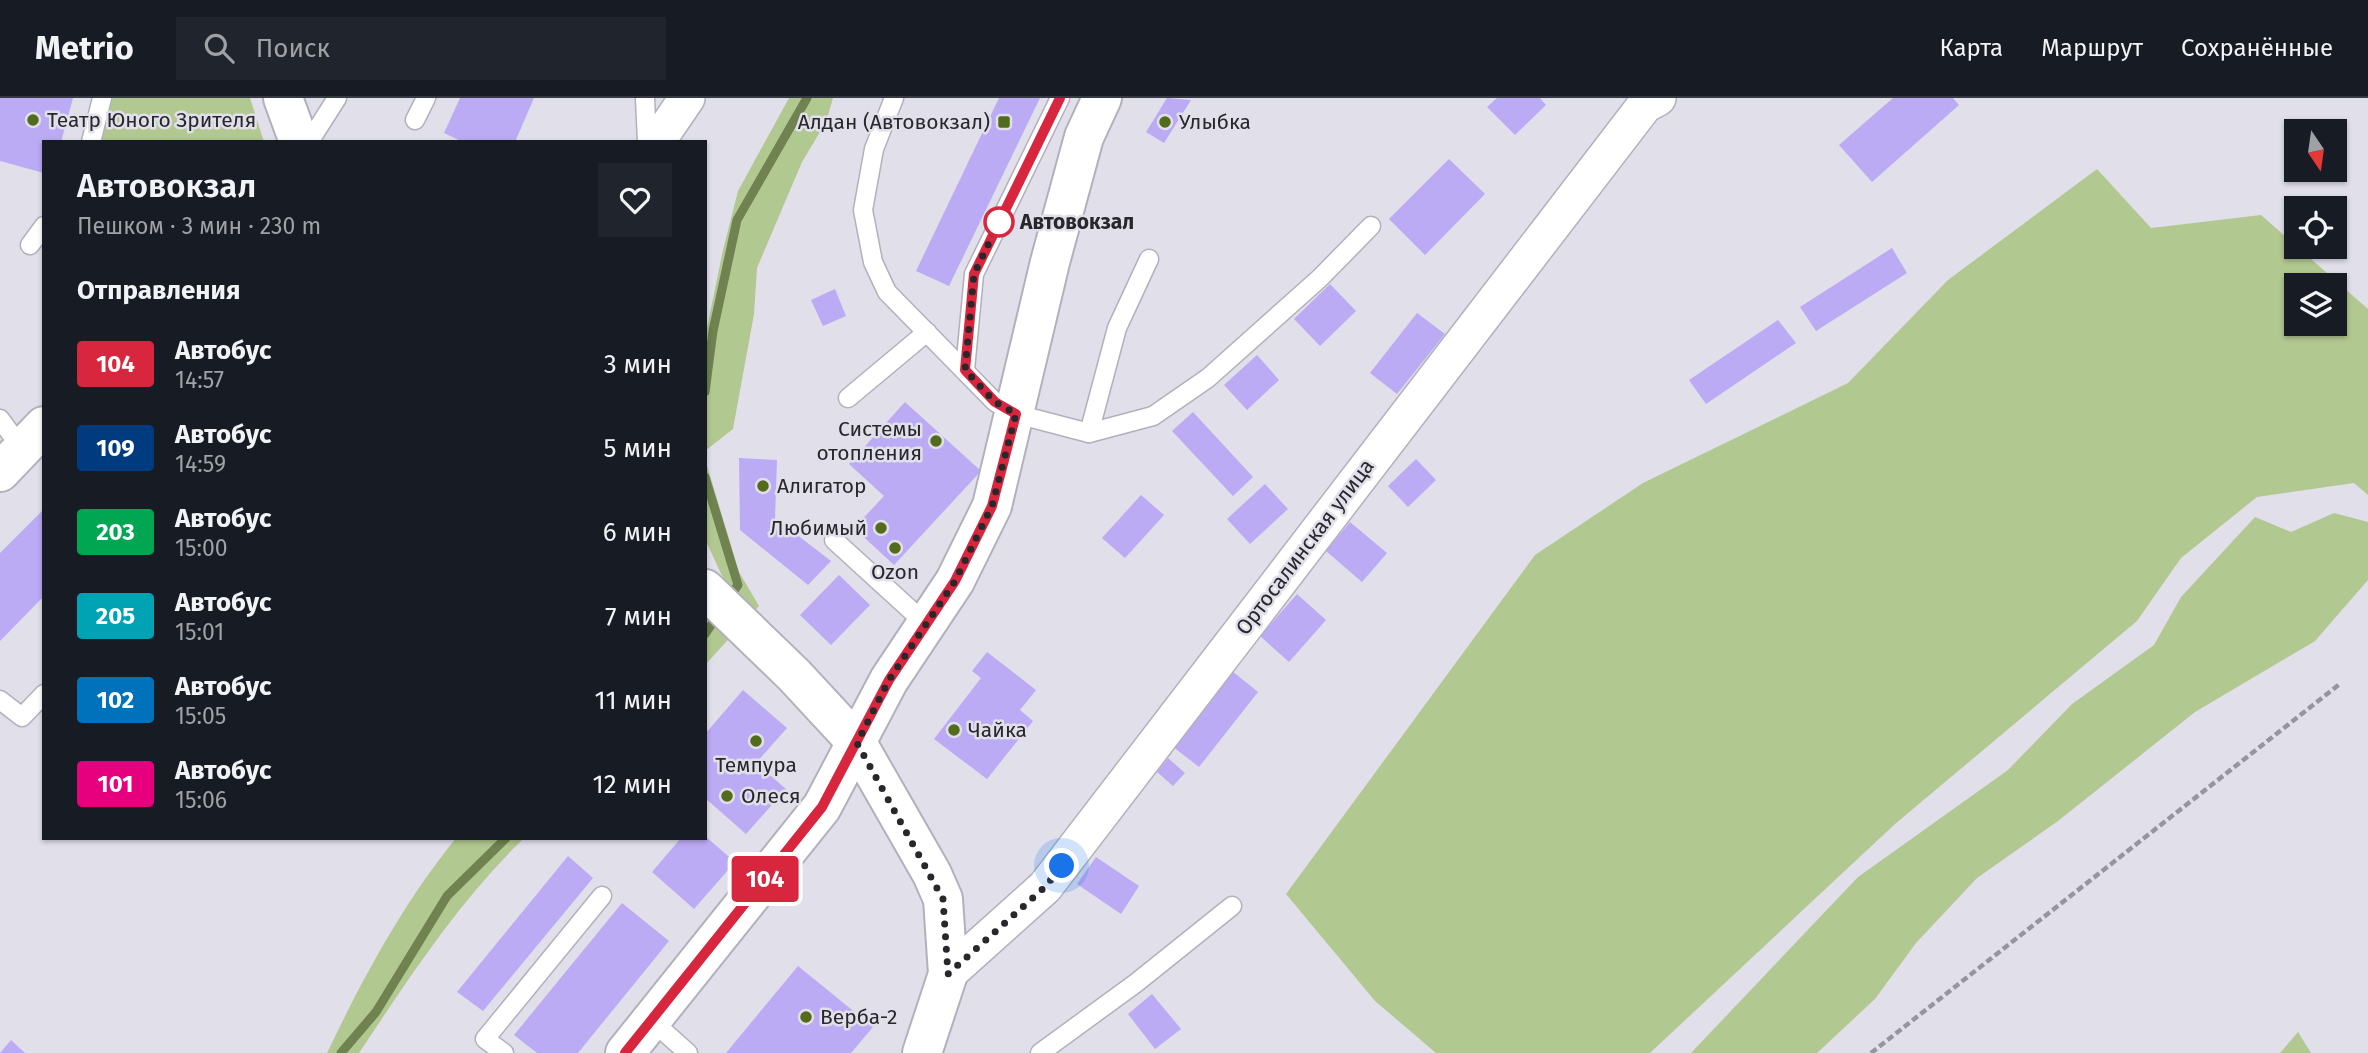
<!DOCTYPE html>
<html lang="ru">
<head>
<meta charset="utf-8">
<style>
  :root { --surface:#171b24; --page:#20242c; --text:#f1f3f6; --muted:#9ea1a6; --line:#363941 }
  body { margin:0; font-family:"Fira Sans",sans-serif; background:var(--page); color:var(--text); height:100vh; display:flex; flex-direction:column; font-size:26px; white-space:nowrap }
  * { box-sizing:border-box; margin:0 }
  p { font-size:23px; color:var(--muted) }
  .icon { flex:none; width:38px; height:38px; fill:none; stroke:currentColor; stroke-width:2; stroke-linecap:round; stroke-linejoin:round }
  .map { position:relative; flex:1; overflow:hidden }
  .details { position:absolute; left:42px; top:42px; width:665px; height:700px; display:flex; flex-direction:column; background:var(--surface); border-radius:0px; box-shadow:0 2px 5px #0004 }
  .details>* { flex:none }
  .badge { padding:0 14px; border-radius:5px; font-size:24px; line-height:46px }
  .needle { width:46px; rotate:167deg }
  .controls { position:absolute; left:2284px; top:21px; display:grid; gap:14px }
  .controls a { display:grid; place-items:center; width:63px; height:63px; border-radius:0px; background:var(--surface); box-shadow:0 2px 5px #0004; font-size:35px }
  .you { position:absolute; width:35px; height:35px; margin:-18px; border:5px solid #fff; border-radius:50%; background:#1a73e8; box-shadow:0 0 0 10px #1a73e833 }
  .map>.badge { position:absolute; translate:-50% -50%; box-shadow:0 0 0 4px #fff }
  h2 { padding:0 35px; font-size:26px; line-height:63px }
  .round { display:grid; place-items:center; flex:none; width:74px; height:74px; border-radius:0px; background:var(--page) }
  .headline { display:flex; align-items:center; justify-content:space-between; height:119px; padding:0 35px }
  h1 { font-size:33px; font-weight:600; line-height:52px }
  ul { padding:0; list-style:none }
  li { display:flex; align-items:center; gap:21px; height:84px; padding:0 35px }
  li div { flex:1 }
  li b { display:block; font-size:26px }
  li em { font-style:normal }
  li .badge { min-width:77px; font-weight:700; text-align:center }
  header { display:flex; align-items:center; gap:42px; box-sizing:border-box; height:98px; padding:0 35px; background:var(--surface); border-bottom:2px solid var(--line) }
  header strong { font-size:33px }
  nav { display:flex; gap:38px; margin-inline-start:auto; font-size:24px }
  .search { width:490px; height:63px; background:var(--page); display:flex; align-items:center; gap:18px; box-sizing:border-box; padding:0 24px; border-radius:0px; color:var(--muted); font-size:26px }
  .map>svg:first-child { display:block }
  .green { fill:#b2c891; fill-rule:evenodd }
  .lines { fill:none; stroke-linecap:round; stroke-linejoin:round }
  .stream { stroke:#6f8250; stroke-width:9 }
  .building { fill:#bbabf4 }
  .lane-casing { stroke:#b2b0bb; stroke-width:21 }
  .street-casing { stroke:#b2b0bb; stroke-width:38 }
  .secondary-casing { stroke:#b2b0bb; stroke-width:42 }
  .primary-casing { stroke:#b2b0bb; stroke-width:42 }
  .path { stroke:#96959d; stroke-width:4.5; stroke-dasharray:7 3.5; stroke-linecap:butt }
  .lane { stroke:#fff; stroke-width:18 }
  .street { stroke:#fff; stroke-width:35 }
  .secondary { stroke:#fff; stroke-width:38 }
  .primary { stroke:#fff; stroke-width:38 }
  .line-casing { stroke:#fff; stroke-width:16 }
  .line { stroke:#d7263d; stroke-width:10 }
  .walk { stroke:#28272c; stroke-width:7; stroke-dasharray:0 12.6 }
  .poi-dot { fill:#526b1c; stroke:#e1dfea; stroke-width:2.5 }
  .stop-dot { fill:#fff; stroke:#d7263d; stroke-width:3.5 }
  .labels { text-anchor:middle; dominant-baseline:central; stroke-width:5; stroke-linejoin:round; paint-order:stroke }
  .poi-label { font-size:21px; fill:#28272c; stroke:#e1dfea; text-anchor:start }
  .stop-label { font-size:21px; font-weight:bold; fill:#28272c; stroke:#e1dfea; text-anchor:start }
  .street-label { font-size:21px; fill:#28272c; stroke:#e1dfea }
</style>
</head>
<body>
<header>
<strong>Metrio</strong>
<div class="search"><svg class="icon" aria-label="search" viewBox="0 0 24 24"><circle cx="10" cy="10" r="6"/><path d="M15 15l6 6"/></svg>Поиск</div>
<nav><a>Карта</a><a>Маршрут</a><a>Сохранённые</a></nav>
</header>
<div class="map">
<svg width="2368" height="955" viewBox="0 0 2368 955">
  <rect width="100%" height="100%" fill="#e1dfea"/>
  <!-- green -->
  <g class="green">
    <path d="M112,0H250L264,44H101Z"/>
    <path d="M789,0H833L826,24L802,64L757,170L754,216L733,331L705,353V239L723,152L738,93Z"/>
    <path d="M2097,71L2151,130L2261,117L2368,211V397L2354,385L2257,399L2181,460L2137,523L1895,726L1650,955H1436L1375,903L1286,796L1535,457L1643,385L1848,285L1948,182ZM2334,187V226H2296V187Z"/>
    <path d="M705,361L739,474L759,508L705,567V511L724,482L705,441Z"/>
    <path d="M2334,415L2368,424V482L2315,543L2195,614L2058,723L1977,780L1916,845L1875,901L1817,955H1691L1858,779L2008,672L2072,606L2154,547L2181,499L2255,419L2291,434Z"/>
    <path d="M456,740H524C459,803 409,880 359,955H327C364,878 402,807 456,740Z"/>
    <path d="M2298,934L2311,955H2280Z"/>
  </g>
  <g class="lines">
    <!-- stream -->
    <g class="stream">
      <path d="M705,294L713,233L737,122L807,0"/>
      <path d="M705,379L738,487L727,502"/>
      <path d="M705,536L718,517"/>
      <path d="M341,955L376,914L447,798L506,740"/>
    </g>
  </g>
  <!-- building -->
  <g class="building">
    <path d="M0,0H73L61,44H44V75L0,63Z"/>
    <path d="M460,0H534L515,44H463L444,35Z"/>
    <path d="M999,0H1040L949,188L916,173Z"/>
    <path d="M1167,0L1191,2L1164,45L1146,34Z"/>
    <path d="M1497,0H1540L1546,7L1515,37L1487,9Z"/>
    <path d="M1893,0H1953L1959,7L1872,84L1839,47Z"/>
    <path d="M1449,61L1485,96L1425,157L1389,121Z"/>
    <path d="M1892,150L1907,175L1816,233L1800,209Z"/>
    <path d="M1330,186L1356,213L1320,248L1294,221Z"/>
    <path d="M835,191L846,218L823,228L811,202Z"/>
    <path d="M1417,215L1445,236L1397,296L1370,275Z"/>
    <path d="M1778,222L1796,245L1706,306L1689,282Z"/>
    <path d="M1257,257L1279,282L1247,312L1224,287Z"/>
    <path d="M905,304L981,373L894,467L854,430L884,398L849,366Z"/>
    <path d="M1193,314L1253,379L1233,398L1172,333Z"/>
    <path d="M739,360L777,362L775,420L831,463L808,487L740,432Z"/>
    <path d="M1416,361L1436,382L1408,409L1388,388Z"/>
    <path d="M1265,386L1288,411L1250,446L1227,421Z"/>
    <path d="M1141,397L1164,417L1125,460L1102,440Z"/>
    <path d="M44,411V498L0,543V455Z"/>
    <path d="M1350,424L1387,455L1362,484L1326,453Z"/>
    <path d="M839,477L870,507L831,547L800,517Z"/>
    <path d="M1297,496L1326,522L1289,564L1260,538Z"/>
    <path d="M987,554L1036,592L1020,612L1033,623L987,681L934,641L981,580L972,573Z"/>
    <path d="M1232,573L1258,594L1199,669L1172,648Z"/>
    <path d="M743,592L787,630L756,665L786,691L746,736L705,700V636Z"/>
    <path d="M1168,660L1185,675L1173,688L1157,674Z"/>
    <path d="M705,738L735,764L694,811L652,774L681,740Z"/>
    <path d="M568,758L593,780L483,913L457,894Z"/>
    <path d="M1096,759L1139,788L1121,816L1077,786Z"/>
    <path d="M622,805L669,843L578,955H537L514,937Z"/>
    <path d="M798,868L873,929L851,955H726Z"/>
    <path d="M1152,896L1181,931L1155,951L1128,916Z"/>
    <path d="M11,942L25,955H0Z"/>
  </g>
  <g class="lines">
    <!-- lane casing -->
    <g class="lane-casing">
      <g id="lane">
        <path d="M645,0L647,44"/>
        <path d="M894,0L874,51L863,112L873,164L887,194L995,304L1016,316L1089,335L1153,318L1208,280L1320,180L1371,128"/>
        <path d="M415,22L426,0"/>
        <path d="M91,44L102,0"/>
        <path d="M309,44L337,0"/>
        <path d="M30,147L44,128"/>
        <path d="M965,272L974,176L1060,0"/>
        <path d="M848,300L927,234"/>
        <path d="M0,321L22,351"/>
        <path d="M1089,335L1117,230L1149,161"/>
        <path d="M834,442L926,526"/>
        <path d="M0,602L22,619L44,596"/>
        <path d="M651,922L688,955"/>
        <path d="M504,955L485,941L602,798"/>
        <path d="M1040,955L1136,885L1232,808"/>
      </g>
    </g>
    <!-- street casing -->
    <g class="street-casing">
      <g id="street">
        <path d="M657,44L687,0"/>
        <path d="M948,876L1045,789L1645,7L1658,0"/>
      </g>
    </g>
    <!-- secondary casing -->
    <g class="secondary-casing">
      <g id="secondary">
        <path d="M0,374L44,328"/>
        <path d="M625,955L822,709L889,582L955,483L992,408L1050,164L1084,39L1102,0"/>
      </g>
    </g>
    <!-- primary casing -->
    <g class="primary-casing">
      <g id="primary">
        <path d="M283,0L299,44"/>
        <path d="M705,491L794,577L857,645L932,776L943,801L948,876L922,955"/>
      </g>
    </g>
    <!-- path -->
    <path class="path" d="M1871,955L2341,585"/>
    <!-- lane -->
    <use href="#lane" class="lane"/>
    <!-- street -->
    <use href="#street" class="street"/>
    <!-- secondary -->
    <use href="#secondary" class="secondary"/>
    <!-- primary -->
    <use href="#primary" class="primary"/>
  </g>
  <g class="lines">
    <!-- line casing -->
    <g class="line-casing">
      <path id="line" d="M625,955L822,709L889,582L955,483L992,408L1016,316L995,304L965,272L974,176L1060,0"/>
    </g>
    <!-- line -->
    <use href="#line" class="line"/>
    <!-- walk -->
    <path class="walk" d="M999,124L974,176L965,272L995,304L1016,316L992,408L955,483L889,582L857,645L943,801L948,876L1045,789L1062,768"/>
  </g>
  <!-- markers -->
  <g class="poi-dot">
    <circle cx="33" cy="22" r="7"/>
    <rect x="997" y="17" width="14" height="14" rx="3.5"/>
    <circle cx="1165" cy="24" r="7"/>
    <circle cx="936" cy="343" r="7"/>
    <circle cx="763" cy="388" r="7"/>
    <circle cx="881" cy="430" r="7"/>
    <circle cx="895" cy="450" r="7"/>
    <circle cx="954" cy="632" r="7"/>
    <circle cx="756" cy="643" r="7"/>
    <circle cx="727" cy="698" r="7"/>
    <circle cx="806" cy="919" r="7"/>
  </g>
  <circle class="stop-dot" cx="999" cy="124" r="14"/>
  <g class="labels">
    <!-- poi labels -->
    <g class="poi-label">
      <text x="47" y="22">Театр Юного Зрителя</text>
      <text x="990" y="24" text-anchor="end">Алдан (Автовокзал)</text>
      <text x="1179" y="24">Улыбка</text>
      <text x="922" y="331" text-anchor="end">Системы<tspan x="922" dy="24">отопления</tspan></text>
      <text x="777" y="388">Алигатор</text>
      <text x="867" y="430" text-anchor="end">Любимый</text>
      <text x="895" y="474" text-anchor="middle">Ozon</text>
      <text x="968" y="632">Чайка</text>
      <text x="756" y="667" text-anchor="middle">Темпура</text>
      <text x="741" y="698">Олеся</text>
      <text x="820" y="919">Верба-2</text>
    </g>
    <!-- stop labels -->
    <g class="stop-label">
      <text x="1020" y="124">Автовокзал</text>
    </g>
    <!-- street labels -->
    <g class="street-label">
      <text transform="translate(1305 449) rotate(-53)">Ортосалинская улица</text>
    </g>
  </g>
</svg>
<div class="controls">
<a><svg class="needle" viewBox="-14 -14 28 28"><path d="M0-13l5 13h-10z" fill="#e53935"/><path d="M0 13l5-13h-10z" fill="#9ea1a6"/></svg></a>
<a><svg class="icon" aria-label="locate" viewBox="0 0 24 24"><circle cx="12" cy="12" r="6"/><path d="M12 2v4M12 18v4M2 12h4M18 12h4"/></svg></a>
<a><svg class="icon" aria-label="layers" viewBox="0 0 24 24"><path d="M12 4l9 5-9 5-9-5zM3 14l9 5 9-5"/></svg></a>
</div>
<div class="you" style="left:1062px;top:768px"></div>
<b class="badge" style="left:765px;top:781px;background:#d7263d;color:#fff">104</b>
<section class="details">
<div class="headline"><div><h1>Автовокзал</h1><p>Пешком · 3 мин · 230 m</p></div><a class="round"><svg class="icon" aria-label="heart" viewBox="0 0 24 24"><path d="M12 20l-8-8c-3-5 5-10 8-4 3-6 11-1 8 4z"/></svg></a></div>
<h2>Отправления</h2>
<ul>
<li><span class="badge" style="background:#d7263d;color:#fff">104</span><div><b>Автобус</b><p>14:57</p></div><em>3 мин</em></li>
<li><span class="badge" style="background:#003b80;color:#fff">109</span><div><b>Автобус</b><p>14:59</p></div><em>5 мин</em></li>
<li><span class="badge" style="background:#00a651;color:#fff">203</span><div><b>Автобус</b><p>15:00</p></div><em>6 мин</em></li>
<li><span class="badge" style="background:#00a3b4;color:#fff">205</span><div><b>Автобус</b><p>15:01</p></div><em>7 мин</em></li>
<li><span class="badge" style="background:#0072bc;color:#fff">102</span><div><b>Автобус</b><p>15:05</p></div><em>11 мин</em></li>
<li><span class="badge" style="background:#e6007e;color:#fff">101</span><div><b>Автобус</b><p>15:06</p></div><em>12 мин</em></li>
</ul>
</section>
</div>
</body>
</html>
